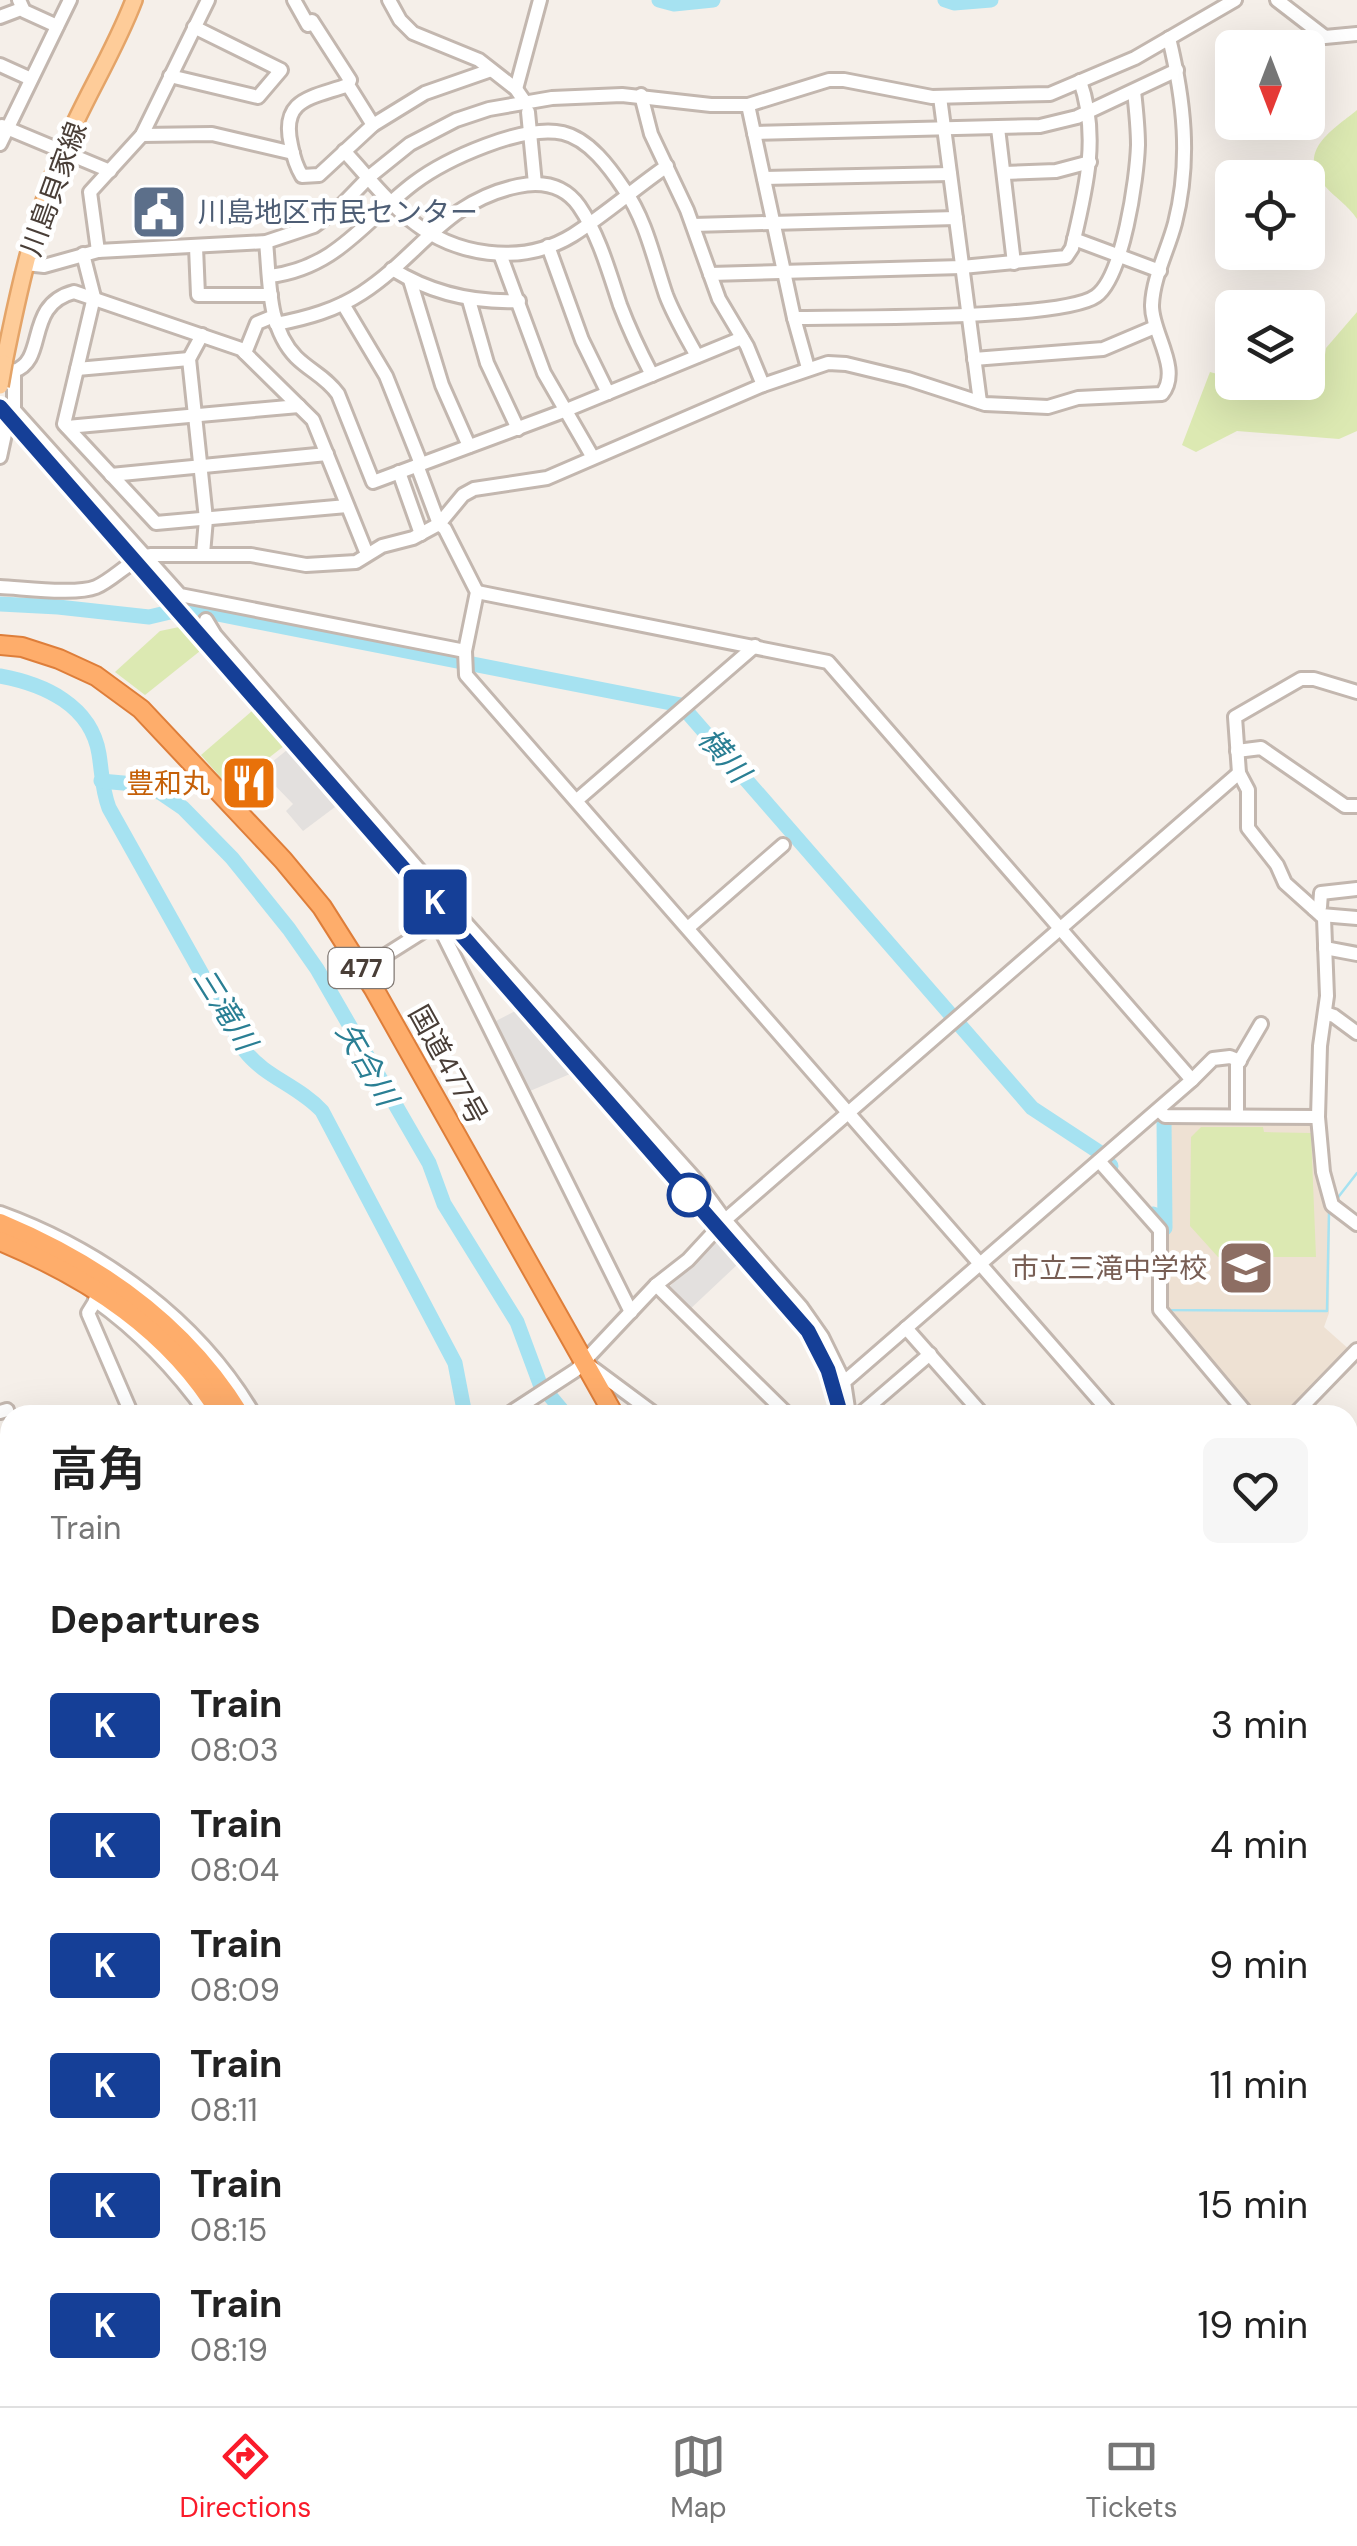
<!DOCTYPE html>
<html lang="en">
<head>
<meta charset="utf-8">
<style>
  :root { --surface:#fff; --page:#f6f6f6; --text:#222; --muted:#767676; --line:#e0e0e0; --accent:#fa1b2a }
  body { margin:0; font-family:"DM Sans","Noto Sans JP",sans-serif; background:var(--page); color:var(--text); height:100vh; display:flex; flex-direction:column; font-size:38px; white-space:nowrap }
  * { box-sizing:border-box; margin:0 }
  p { font-size:32px; color:var(--muted) }
  .icon { flex:none; width:55px; height:55px; fill:none; stroke:currentColor; stroke-width:2; stroke-linecap:round; stroke-linejoin:round }
  .map { position:relative; flex:1; overflow:hidden }
  .sheet { position:absolute; left:0px; top:1405px; width:1358px; height:1002px; display:flex; flex-direction:column; background:var(--surface); border-radius:30px 30px 0 0; box-shadow:0 10px 40px #0002 }
  .sheet>* { flex:none }
  .badge { padding:0 20px; border-radius:8px; font-size:35px; line-height:65px }
  .needle { width:65px; rotate:180deg }
  .fabs { position:absolute; left:1215px; top:30px; display:grid; gap:20px }
  .fabs a { display:grid; place-items:center; width:110px; height:110px; border-radius:15px; background:var(--surface); box-shadow:0 10px 40px #0002; font-size:50px }
  .map>.badge { position:absolute; translate:-50% -50%; box-shadow:0 0 0 5px #fff }
  h2 { padding:0 50px; font-size:38px; line-height:90px }
  .round { display:grid; place-items:center; flex:none; width:105px; height:105px; border-radius:15px; background:var(--page) }
  .overview { display:flex; align-items:center; justify-content:space-between; height:170px; padding:0 50px }
  h1 { font-size:48px; font-weight:600; line-height:75px }
  ul { padding:0; list-style:none }
  li { display:flex; align-items:center; gap:30px; height:120px; padding:0 50px }
  li div { flex:1 }
  li b { display:block; font-size:38px }
  li em { font-style:normal }
  li .badge { min-width:110px; font-weight:700; text-align:center }
  .menu { display:flex; justify-content:space-around; align-items:center; height:140px; border-top:2px solid var(--line); background:var(--surface); font-size:28px; color:var(--muted) }
  .menu a { display:grid; justify-items:center; gap:5px }
  .menu .on { color:var(--accent) }
  .map>svg:first-child { display:block }
  .education { fill:#eee1d3 }
  .green { fill:#dce9b2 }
  .parking { fill:#e3e0de }
  .lines { fill:none; stroke-linecap:round; stroke-linejoin:round }
  .stream { stroke:#a6e2f1; stroke-width:2.5 }
  .river { stroke:#a6e2f1; stroke-width:15 }
  .minor-casing { stroke:#c3b7af; stroke-width:18 }
  .major-casing { stroke:#e4a468; stroke-width:20 }
  .highway-casing { stroke:#de7e3a; stroke-width:22 }
  .minor { stroke:#fff; stroke-width:12 }
  .major { stroke:#fecc99; stroke-width:15 }
  .highway { stroke:#fead6b; stroke-width:18 }
  .rail-casing { stroke:#989898; stroke-width:6 }
  .rail { stroke:#fff; stroke-width:2.5; stroke-dasharray:8; stroke-linecap:butt }
  .major-bridge-casing { stroke:#e4a468; stroke-width:20; stroke-linecap:butt }
  .highway-bridge-casing { stroke:#de7e3a; stroke-width:22; stroke-linecap:butt }
  .major-bridge { stroke:#fecc99; stroke-width:15 }
  .highway-bridge { stroke:#fead6b; stroke-width:18 }
  .line-casing { stroke:#fff; stroke-width:22 }
  .line { stroke:#153f97; stroke-width:15 }
  .stop-dot { fill:#fff; stroke:#153f97; stroke-width:5 }
  .labels { text-anchor:middle; dominant-baseline:central; stroke-width:9; stroke-linejoin:round; paint-order:stroke }
  .shield { fill:#fff; stroke:#807873; stroke-width:2.5 }
  .shield-label { font-size:25px; font-weight:bold; fill:#493e37 }
  .street-label { font-size:28px; fill:#493e37; stroke:#fff }
  .service-label { font-size:28px; fill:#4e5e75; stroke:#fff; text-anchor:start }
  .food-label { font-size:28px; fill:#c56008; stroke:#fff; text-anchor:end }
  .education-label { font-size:28px; fill:#785e54; stroke:#fff; text-anchor:end }
  .water-label { font-size:30px; font-style:italic; fill:#2a7f94; stroke:#fff }
</style>
</head>
<body>
<div class="map">
<svg width="1357" height="2406" viewBox="0 0 1357 2406">
  <rect width="100%" height="100%" fill="#f5efe9"/>
  <!-- education -->
  <path class="education" d="M1170,1118L1316,1120L1330,1206L1329,1313L1324,1327L1351,1351L1290,1415H1254L1164,1310L1163,1230L1170,1226Z"/>
  <!-- green -->
  <g class="green">
    <path d="M1357,110V219C1348,205 1334,197 1324,185C1296,150 1333,130 1357,110Z"/>
    <path d="M1357,312V431L1339,439L1237,431L1196,452L1182,445L1210,372L1232,378V382L1252,383L1293,393L1320,388L1326,348Z"/>
    <path d="M184,626L200,651L145,695L115,672L160,631Z"/>
    <path d="M252,711L284,746L230,788L201,755Z"/>
    <path d="M1201,1127H1263L1264,1132L1311,1133L1316,1257H1218L1190,1226L1191,1137Z"/>
  </g>
  <!-- parking -->
  <g class="parking">
    <path d="M287,750L335,807L303,831L286,811L293,804L261,771Z"/>
    <path d="M519,1009L570,1074L530,1091L496,1021Z"/>
    <path d="M722,1237L739,1263L688,1311L667,1289Z"/>
  </g>
  <g class="lines">
    <!-- stream -->
    <g class="stream">
      <path d="M1336,1200L1357,1173"/>
      <path d="M1166,1296L1168,1310L1327,1311L1329,1212"/>
    </g>
    <!-- river -->
    <g class="river">
      <path d="M659,0L674,4L713,0"/>
      <path d="M945,0L954,3L991,0"/>
      <path d="M0,604L58,607L149,617L187,608L681,705L1032,1108L1099,1152L1111,1166"/>
      <path d="M0,676C44,684 91,705 99,754C102,773 102,790 109,808L245,1051C265,1077 299,1086 322,1111L455,1363L465,1415"/>
      <path d="M101,781L134,784L161,793L183,808L232,858L289,929L317,969L429,1163L444,1204L517,1322L540,1384L566,1415"/>
      <path d="M1153,1214L1165,1228L1164,1119"/>
      <path d="M1348,1617L1357,1623"/>
      <path d="M698,2398L701,2406"/>
      <path d="M778,2398L786,2406"/>
    </g>
    <!-- minor casing -->
    <g class="minor-casing">
      <g id="minor">
        <path d="M19,0L24,11L57,26"/>
        <path d="M294,0L308,25L312,21L350,80L348,85L373,125L319,175L302,176C296,166 293,156 291,145C280,98 312,98 348,85"/>
        <path d="M389,0L400,20L413,33L479,60L516,89L525,102"/>
        <path d="M1277,0L1325,37L1357,34"/>
        <path d="M0,17L21,9"/>
        <path d="M0,65L31,79"/>
        <path d="M170,76L258,97L281,70L194,27"/>
        <path d="M516,89L540,0"/>
        <path d="M641,95L651,134L687,210L719,299L747,346L763,385"/>
        <path d="M940,97L980,402"/>
        <path d="M748,105L794,318C846,317 1063,320 1096,296C1123,277 1137,178 1138,145C1138,127 1136,109 1134,91"/>
        <path d="M528,112L535,184"/>
        <path d="M373,125L425,93L491,70"/>
        <path d="M2,126L110,171"/>
        <path d="M998,128L1014,263"/>
        <path d="M754,133L1040,126L1077,117L1177,70"/>
        <path d="M142,135L212,134L293,153"/>
        <path d="M0,144L70,0"/>
        <path d="M344,151C365,173 384,199 408,218C454,256 521,267 573,235C606,214 635,188 667,166"/>
        <path d="M1004,173L1056,171L1090,162"/>
        <path d="M764,178L950,174"/>
        <path d="M693,225L956,218"/>
        <path d="M1074,239L1160,271"/>
        <path d="M266,242C270,281 267,327 296,357C310,371 326,377 338,394L373,482L564,411L742,338"/>
        <path d="M548,246L582,340L608,393"/>
        <path d="M196,247L198,295H271"/>
        <path d="M98,251L90,192L142,135L208,0"/>
        <path d="M83,254L94,297L64,424L156,523L347,506"/>
        <path d="M500,254L544,373L592,456"/>
        <path d="M26,264L44,266L98,251L266,242L314,226L340,207L369,177L410,144L456,120L489,109L552,98L622,95L711,105H748L829,80H844L932,97L1050,94L1135,58L1235,0"/>
        <path d="M392,269C431,293 473,303 519,301"/>
        <path d="M710,274L962,267L1066,257L1072,248C1085,193 1100,137 1080,81"/>
        <path d="M270,276C337,268 365,220 414,183C446,159 523,124 563,133C589,139 610,168 624,189C646,220 654,260 666,295C674,316 686,336 697,356"/>
        <path d="M410,280L442,385L469,446"/>
        <path d="M469,300L487,363L518,429"/>
        <path d="M343,304L386,376L421,464"/>
        <path d="M794,318L808,368"/>
        <path d="M276,324C307,318 336,310 362,293C419,256 445,201 518,186C542,181 564,185 579,206C599,235 609,272 620,305C629,329 640,352 652,375"/>
        <path d="M202,335L189,359L206,519L203,554"/>
        <path d="M245,353L257,323L274,316"/>
        <path d="M974,359L1103,349L1155,327"/>
        <path d="M77,369L189,359"/>
        <path d="M0,375L14,386V410L180,595L465,651"/>
        <path d="M14,386V371C48,360 24,305 74,292L241,349L313,420L367,554"/>
        <path d="M0,421L5,434L0,457"/>
        <path d="M67,427L299,406"/>
        <path d="M417,465L439,524L445,529L477,592L465,651L466,675L1112,1415"/>
        <path d="M399,472L421,534"/>
        <path d="M111,475L327,454"/>
        <path d="M0,587C24,588 76,595 96,587C115,579 132,557 151,555H251L306,565L356,562L382,546L413,538L439,524L463,495L474,489L547,478L763,385L828,363L846,364L908,379L985,404L1048,407L1078,398L1162,394C1182,369 1151,332 1152,305C1153,277 1168,250 1175,223C1191,160 1184,100 1169,38"/>
        <path d="M477,592L828,662L1192,1080L844,1382L849,1415"/>
        <path d="M206,620L215,635L453,909L696,1180L725,1220L801,1307L822,1337L844,1382"/>
        <path d="M1357,692L1314,679H1301L1235,717L1239,773L1248,790V828L1277,865L1285,883L1324,918L1327,996L1320,1046L1318,1117L1323,1172L1332,1205L1357,1224"/>
        <path d="M1237,751L1261,748L1345,806H1357"/>
        <path d="M577,800L755,646"/>
        <path d="M1314,909L1320,907L1321,893L1357,889"/>
        <path d="M445,915L438,922L443,934L631,1312"/>
        <path d="M1321,915L1357,918"/>
        <path d="M689,927L783,845"/>
        <path d="M1325,948L1357,954"/>
        <path d="M362,970L438,922"/>
        <path d="M1325,1013L1334,1016L1357,1033"/>
        <path d="M1192,1080L1213,1059L1230,1057L1240,1061"/>
        <path d="M1159,1110L1165,1116L1318,1117"/>
        <path d="M1237,1116V1065L1261,1024"/>
        <path d="M1099,1161L1160,1230V1310L1248,1415"/>
        <path d="M0,1213C102,1250 199,1320 254,1415"/>
        <path d="M656,1285L788,1415"/>
        <path d="M95,1300C140,1332 176,1370 208,1415"/>
        <path d="M96,1300L88,1313L132,1415"/>
        <path d="M906,1328L983,1415"/>
        <path d="M590,1366L656,1415"/>
        <path d="M0,1412L7,1410"/>
        <path d="M507,1415L576,1370L656,1285L688,1260L725,1220L1239,773"/>
        <path d="M859,1415L930,1354"/>
        <path d="M1294,1415L1357,1350"/>
        <path d="M0,1527L10,1546"/>
        <path d="M1348,1591L1357,1598"/>
        <path d="M0,1593L10,1582"/>
        <path d="M0,1608L10,1613"/>
        <path d="M0,1764L10,1768"/>
        <path d="M0,1948L10,1925"/>
        <path d="M0,1964L10,1965"/>
        <path d="M0,2102L10,2108"/>
        <path d="M0,2130L10,2116"/>
        <path d="M0,2303L10,2307"/>
        <path d="M489,2398L494,2406"/>
        <path d="M583,2398L588,2406"/>
        <path d="M661,2398L664,2406"/>
        <path d="M918,2398L923,2406"/>
        <path d="M121,2406L128,2398"/>
        <path d="M1032,2406L1045,2398"/>
      </g>
    </g>
    <!-- major casing -->
    <g class="major-casing">
      <path id="major" d="M4,363C18,293 34,221 61,154C82,102 114,53 134,0"/>
    </g>
    <!-- highway casing -->
    <g class="highway-casing">
      <g id="highway">
        <path d="M0,645L22,647L59,659L96,676L141,709L283,860L322,907L374,989L614,1415"/>
        <path d="M0,1223C98,1264 184,1323 240,1415"/>
        <path d="M0,1241C89,1278 170,1330 221,1415"/>
        <path d="M1348,2291L1357,2282"/>
        <path d="M1348,2309L1357,2299"/>
        <path d="M595,2398L600,2406"/>
        <path d="M613,2398L618,2406"/>
        <path d="M1095,2398L1097,2406"/>
        <path d="M1124,2398L1128,2406"/>
        <path d="M1341,2398V2406"/>
        <path d="M1233,2406L1242,2398"/>
        <path d="M1252,2406L1260,2398"/>
      </g>
    </g>
    <!-- minor -->
    <use href="#minor" class="minor"/>
    <!-- major -->
    <use href="#major" class="major"/>
    <!-- highway -->
    <use href="#highway" class="highway"/>
    <!-- rail casing -->
    <g class="rail-casing">
      <g id="rail">
        <path d="M0,407L559,1045L679,1177L704,1211"/>
        <path d="M697,1203L808,1331L828,1370L841,1415"/>
        <path d="M1348,2192L1357,2203"/>
      </g>
    </g>
    <!-- rail -->
    <use href="#rail" class="rail"/>
    <!-- major-bridge casing -->
    <g class="major-bridge-casing">
      <path id="major-bridge" d="M0,386L4,363"/>
    </g>
    <!-- highway-bridge casing -->
    <g class="highway-bridge-casing">
      <path id="highway-bridge" d="M1348,2344L1357,2323"/>
    </g>
    <!-- major-bridge -->
    <use href="#major-bridge" class="major-bridge"/>
    <!-- highway-bridge -->
    <use href="#highway-bridge" class="highway-bridge"/>
  </g>
  <g class="lines">
    <!-- line casing -->
    <g class="line-casing">
      <path id="line" d="M0,407L808,1331L828,1370L841,1415"/>
    </g>
    <!-- line -->
    <use href="#line" class="line"/>
  </g>
  <!-- icons -->
  <defs>
    <g id="civic-square" transform="scale(2.875)"><rect x="-9" y="-9" width="18" height="18" rx="4" fill="#5c6f8a" stroke="#fff"/><path d="M-.6-6.5H3V-4.5H.6V-3L4-1V1h2V6H-6V1h2V-1L-.6-3ZM-1.2 2.5V6h2.4V2.5Z" fill="#fff"/></g>
    <g id="restaurant-square" transform="scale(2.875)"><rect x="-9" y="-9" width="18" height="18" rx="4" fill="#e8710a" stroke="#fff"/><path d="M-5-6h1v4h1v-4h1v4h1v-4h1v5L-1.5 .5V6h-2V.5L-5-1ZM5-6V6H3V1.5H1.5Q1.5-4 5-6Z" fill="#fff"/></g>
    <g id="school-square" transform="scale(2.875)"><rect x="-9" y="-9" width="18" height="18" rx="4" fill="#8d6e63" stroke="#fff"/><path d="M0-5L7-2L0 1L-7-2ZM-4 1L0 2.5L4 1V4Q0 6-4 4Z" fill="#fff"/></g>
  </defs>
  <g fill-rule="evenodd">
    <use href="#civic-square" x="159" y="212"/>
    <use href="#restaurant-square" x="249" y="783"/>
    <use href="#school-square" x="1246" y="1268"/>
  </g>
  <!-- markers -->
  <circle class="stop-dot" cx="689" cy="1195" r="20"/>
  <g class="labels">
    <!-- shield labels -->
    <rect class="shield" x="328.5" y="948" width="65" height="40" rx="8"/>
    <g class="shield-label">
      <text x="361" y="968">477</text>
    </g>
    <!-- street labels -->
    <g class="street-label">
      <text transform="translate(54 189) rotate(-70)">川島貝家線</text>
      <text transform="translate(448 1065) rotate(61)">国道477号</text>
    </g>
    <!-- service labels -->
    <g class="service-label">
      <text x="198" y="212">川島地区市民センター</text>
    </g>
    <!-- food labels -->
    <g class="food-label">
      <text x="210" y="783">豊和丸</text>
    </g>
    <!-- education labels -->
    <g class="education-label">
      <text x="1207" y="1268">市立三滝中学校</text>
    </g>
    <!-- water labels -->
    <g class="water-label">
      <text transform="translate(724 755) rotate(49)">横川</text>
      <text transform="translate(225 1009) rotate(58)">三滝川</text>
      <text transform="translate(367 1064) rotate(60)">矢合川</text>
    </g>
  </g>
</svg>
<div class="fabs">
<a><svg class="needle" viewBox="-14 -14 28 28"><path d="M0-13l5 13h-10z" fill="#e53935"/><path d="M0 13l5-13h-10z" fill="#767676"/></svg></a>
<a><svg class="icon" aria-label="locate" viewBox="0 0 24 24"><circle cx="12" cy="12" r="6"/><path d="M12 2v4M12 18v4M2 12h4M18 12h4"/></svg></a>
<a><svg class="icon" aria-label="layers" viewBox="0 0 24 24"><path d="M12 4l9 5-9 5-9-5zM3 14l9 5 9-5"/></svg></a>
</div>
<b class="badge" style="left:435px;top:902px;background:#153f97;color:#fff">K</b>
<section class="sheet">
<div class="overview"><div><h1>高角</h1><p>Train</p></div><a class="round"><svg class="icon" aria-label="heart" viewBox="0 0 24 24"><path d="M12 20l-8-8c-3-5 5-10 8-4 3-6 11-1 8 4z"/></svg></a></div>
<h2>Departures</h2>
<ul>
<li><span class="badge" style="background:#153f97;color:#fff">K</span><div><b>Train</b><p>08:03</p></div><em>3 min</em></li>
<li><span class="badge" style="background:#153f97;color:#fff">K</span><div><b>Train</b><p>08:04</p></div><em>4 min</em></li>
<li><span class="badge" style="background:#153f97;color:#fff">K</span><div><b>Train</b><p>08:09</p></div><em>9 min</em></li>
<li><span class="badge" style="background:#153f97;color:#fff">K</span><div><b>Train</b><p>08:11</p></div><em>11 min</em></li>
<li><span class="badge" style="background:#153f97;color:#fff">K</span><div><b>Train</b><p>08:15</p></div><em>15 min</em></li>
<li><span class="badge" style="background:#153f97;color:#fff">K</span><div><b>Train</b><p>08:19</p></div><em>19 min</em></li>
</ul>
</section>
</div>
<nav class="menu">
<a class="on"><svg class="icon" aria-label="directions" viewBox="0 0 24 24"><path d="M12 3l9 9-9 9-9-9zM9 14v-3h6M13 9l2 2-2 2"/></svg>Directions</a>
<a><svg class="icon" aria-label="map" viewBox="0 0 24 24"><path d="M3 6l6-2 6 2 6-2v14l-6 2-6-2-6 2zM9 4v14M15 6v14"/></svg>Map</a>
<a><svg class="icon" aria-label="tickets" viewBox="0 0 24 24"><path d="M3 7h18v10H3zM15 7v10"/></svg>Tickets</a>
</nav>
</body>
</html>
